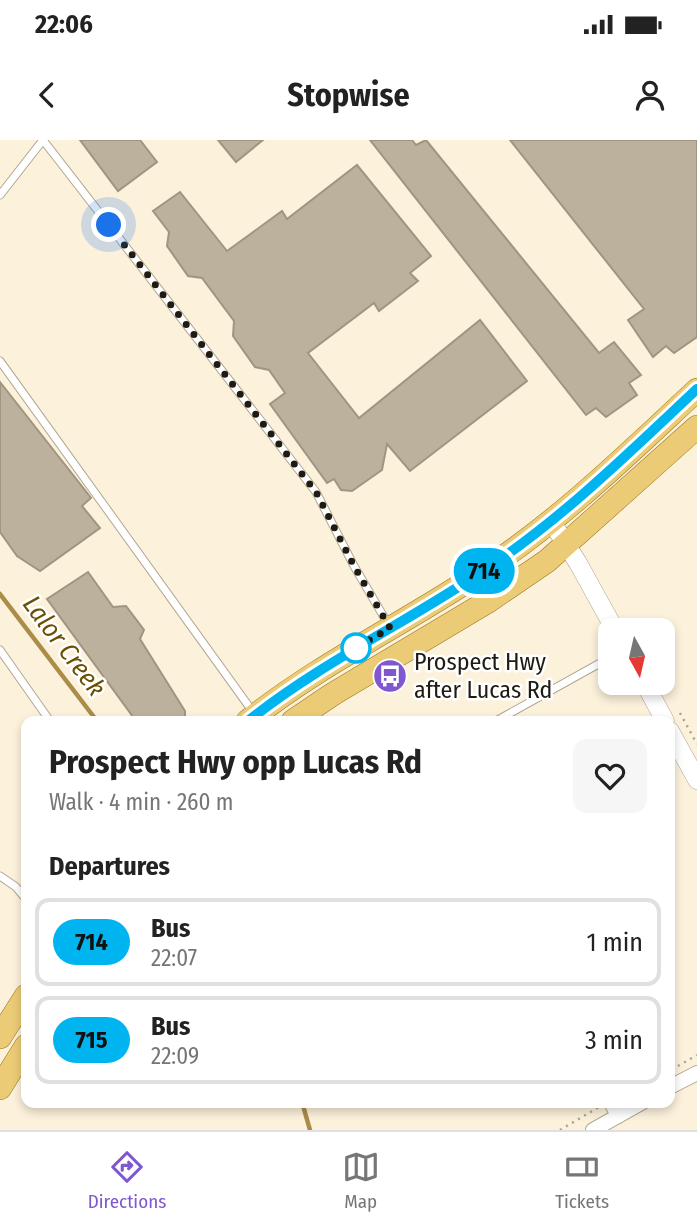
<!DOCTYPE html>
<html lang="en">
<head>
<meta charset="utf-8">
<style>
  :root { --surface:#fff; --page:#f6f6f6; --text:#222; --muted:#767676; --line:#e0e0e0; --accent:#7e57d1 }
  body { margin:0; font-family:"Fira Sans Condensed",sans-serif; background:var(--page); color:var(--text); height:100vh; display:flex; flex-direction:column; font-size:26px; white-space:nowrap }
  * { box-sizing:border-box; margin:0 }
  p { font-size:23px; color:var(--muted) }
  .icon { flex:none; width:38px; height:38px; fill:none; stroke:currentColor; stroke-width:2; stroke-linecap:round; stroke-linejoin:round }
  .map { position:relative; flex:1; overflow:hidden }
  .panel { position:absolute; left:21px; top:576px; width:654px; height:392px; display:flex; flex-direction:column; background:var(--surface); border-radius:14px; box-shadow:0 4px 10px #0003 }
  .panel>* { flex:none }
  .badge { padding:0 14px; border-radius:23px; font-size:24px; line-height:46px }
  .needle { width:46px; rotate:172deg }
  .buttons { position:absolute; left:598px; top:478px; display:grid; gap:14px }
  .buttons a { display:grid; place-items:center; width:77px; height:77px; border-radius:14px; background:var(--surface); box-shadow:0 4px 10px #0003; font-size:35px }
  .you { position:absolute; width:35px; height:35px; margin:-18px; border:5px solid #fff; border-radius:50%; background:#1a73e8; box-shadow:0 0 0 10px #1a73e833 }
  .map>.badge { position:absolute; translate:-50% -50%; box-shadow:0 0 0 4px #fff }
  h2 { padding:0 28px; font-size:26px; line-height:63px }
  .round { display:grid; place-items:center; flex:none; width:74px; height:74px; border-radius:14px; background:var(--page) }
  .headline { display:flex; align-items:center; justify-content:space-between; height:119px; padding:0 28px }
  h1 { font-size:33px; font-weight:700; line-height:52px }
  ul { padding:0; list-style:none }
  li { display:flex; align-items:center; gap:21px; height:88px; margin:0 14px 10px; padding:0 14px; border:4px solid var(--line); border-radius:14px }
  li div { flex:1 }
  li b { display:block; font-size:26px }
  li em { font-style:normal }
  li .badge { min-width:77px; font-weight:700; text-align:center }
  .status { display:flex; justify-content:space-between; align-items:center; height:49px; padding:0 35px; background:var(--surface); direction:ltr }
  .status svg { height:19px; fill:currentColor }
  header { display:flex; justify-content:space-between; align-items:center; height:91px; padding:0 28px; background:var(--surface); font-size:32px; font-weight:700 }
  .tabs { display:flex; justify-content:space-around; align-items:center; height:98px; border-top:2px solid var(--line); background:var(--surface); font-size:19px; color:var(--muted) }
  .tabs a { display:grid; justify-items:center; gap:4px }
  .tabs .selected { color:var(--accent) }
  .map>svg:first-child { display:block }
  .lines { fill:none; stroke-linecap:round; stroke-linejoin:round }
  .stream { stroke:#ab8c48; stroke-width:4.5 }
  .building { fill:#bcb19d; stroke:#9f9581; stroke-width:2 }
  .service-casing { stroke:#b1a793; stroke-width:9 }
  .minor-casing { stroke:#b1a793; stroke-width:16 }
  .tertiary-casing { stroke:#b1a793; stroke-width:19 }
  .primary-casing { stroke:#9c7718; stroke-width:24 }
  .path { stroke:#aaa291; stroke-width:2.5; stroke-dasharray:2 5; stroke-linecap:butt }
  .service { stroke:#fff; stroke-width:7 }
  .minor { stroke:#fff; stroke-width:14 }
  .tertiary { stroke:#fff; stroke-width:18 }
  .primary { stroke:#eccb76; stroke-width:23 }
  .line-casing { stroke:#fff; stroke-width:16 }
  .line { stroke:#00b5ef; stroke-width:10 }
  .walk { stroke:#1f1b13; stroke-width:7; stroke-dasharray:0 12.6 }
  .stop-dot { fill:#fff; stroke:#00b5ef; stroke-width:3.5 }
  .labels { text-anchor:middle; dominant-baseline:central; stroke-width:5; stroke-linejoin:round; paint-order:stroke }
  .poi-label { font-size:24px; fill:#1f1b13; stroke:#fff; text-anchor:start }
  .water-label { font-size:26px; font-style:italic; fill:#6b4f00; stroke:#fff }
</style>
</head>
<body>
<div class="status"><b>22:06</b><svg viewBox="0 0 49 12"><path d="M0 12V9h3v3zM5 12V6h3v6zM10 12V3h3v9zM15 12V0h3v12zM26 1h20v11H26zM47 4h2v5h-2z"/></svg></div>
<header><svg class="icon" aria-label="back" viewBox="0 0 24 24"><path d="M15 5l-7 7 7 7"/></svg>Stopwise<svg class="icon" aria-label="person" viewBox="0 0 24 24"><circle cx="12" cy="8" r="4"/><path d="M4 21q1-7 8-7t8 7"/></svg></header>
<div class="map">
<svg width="697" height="990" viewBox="0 0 697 990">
  <rect width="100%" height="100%" fill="#fcf1db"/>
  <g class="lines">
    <!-- stream -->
    <g class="stream">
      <path d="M0,454L97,581"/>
      <path d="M302,962L310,990"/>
    </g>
  </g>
  <!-- building -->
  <g class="building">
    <path d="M80,0H140L157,22L118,51Z"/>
    <path d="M218,0H263L236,22Z"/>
    <path d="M370,0H412L416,5L426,0L599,213L614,202L641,235L629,243L637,255L606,277L596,268L586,275Z"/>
    <path d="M510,0H697V197L674,213L666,206L653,217L628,180L644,169Z"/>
    <path d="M357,25L431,116L410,133L418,141L379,171L374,163L308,213L359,278L480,180L527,241L410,331L387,304L382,330L352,351L341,350L334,339L327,343L270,264L285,253L269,230L255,227L233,196L234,181L202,138L188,136L167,106L169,92L153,71L180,52L227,111L282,71L287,79Z"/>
    <path d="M0,242L91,358L82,366L100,388L40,431L17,416L0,392Z"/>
    <path d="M88,432L113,467L126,466L144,490L140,499L185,571V581H136L47,459Z"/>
  </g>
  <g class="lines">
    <!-- service casing -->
    <g class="service-casing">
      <g id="service">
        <path d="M43,0L316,352L354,426L388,484"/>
        <path d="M0,55L43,0"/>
        <path d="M0,221L253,572"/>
        <path d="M0,510L50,581"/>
        <path d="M496,581L611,517"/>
        <path d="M0,736L16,747L26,759"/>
      </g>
    </g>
    <!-- minor casing -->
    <g class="minor-casing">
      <g id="minor">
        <path d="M670,947L697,933"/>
        <path d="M611,962L618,976"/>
        <path d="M593,990L643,962"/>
      </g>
    </g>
    <!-- tertiary casing -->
    <g class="tertiary-casing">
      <g id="tertiary">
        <path d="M551,381L578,423L615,490"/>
        <path d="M644,542L665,581"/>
        <path d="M670,591L697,640"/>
      </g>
    </g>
    <!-- primary casing -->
    <g class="primary-casing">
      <g id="primary">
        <path d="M248,581C322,522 408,482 486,429C563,378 630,312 697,250"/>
        <path d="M293,581L333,554L487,462L547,421L697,287"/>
        <path d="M0,897L26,856"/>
        <path d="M0,948L26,906"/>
      </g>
    </g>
    <!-- path -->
    <g class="path">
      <path d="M680,573L697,604"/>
      <path d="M678,926L697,915"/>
      <path d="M560,990L599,967"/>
    </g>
    <!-- service -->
    <use href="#service" class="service"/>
    <!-- minor -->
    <use href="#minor" class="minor"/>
    <!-- tertiary -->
    <use href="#tertiary" class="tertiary"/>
    <!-- primary -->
    <use href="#primary" class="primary"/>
  </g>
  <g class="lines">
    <!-- line casing -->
    <g class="line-casing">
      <path id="line" d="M248,581C322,522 408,482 486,429C563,378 630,312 697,249"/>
    </g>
    <!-- line -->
    <use href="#line" class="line"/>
    <!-- walk -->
    <path class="walk" d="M109,85L316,352L354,426L390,488L354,509L356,508"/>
  </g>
  <!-- icons -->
  <defs>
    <g id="bus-disc" transform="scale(1.75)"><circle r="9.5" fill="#7e57d1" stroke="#fff"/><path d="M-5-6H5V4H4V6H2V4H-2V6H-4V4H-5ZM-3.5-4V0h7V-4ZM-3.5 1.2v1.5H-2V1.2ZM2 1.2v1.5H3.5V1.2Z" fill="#fff"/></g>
  </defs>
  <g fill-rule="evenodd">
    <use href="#bus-disc" x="390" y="536"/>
  </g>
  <!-- markers -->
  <circle class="stop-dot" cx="356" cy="508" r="14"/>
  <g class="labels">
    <!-- poi labels -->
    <g class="poi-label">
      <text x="414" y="522">Prospect Hwy<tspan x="414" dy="28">after Lucas Rd</tspan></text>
    </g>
    <!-- water labels -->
    <g class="water-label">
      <text transform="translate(64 506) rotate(53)">Lalor Creek</text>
    </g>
  </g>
</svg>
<div class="buttons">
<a><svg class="needle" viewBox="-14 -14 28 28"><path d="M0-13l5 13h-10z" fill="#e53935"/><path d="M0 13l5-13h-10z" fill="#767676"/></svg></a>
</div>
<div class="you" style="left:109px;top:85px"></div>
<b class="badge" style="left:484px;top:431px;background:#00b5ef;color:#111">714</b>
<section class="panel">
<div class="headline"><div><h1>Prospect Hwy opp Lucas Rd</h1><p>Walk · 4 min · 260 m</p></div><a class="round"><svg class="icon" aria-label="heart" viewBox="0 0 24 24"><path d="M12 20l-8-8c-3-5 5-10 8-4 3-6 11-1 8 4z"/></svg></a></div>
<h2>Departures</h2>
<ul>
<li><span class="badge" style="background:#00b5ef;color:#111">714</span><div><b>Bus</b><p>22:07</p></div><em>1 min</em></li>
<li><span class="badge" style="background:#00b5ef;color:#111">715</span><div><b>Bus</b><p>22:09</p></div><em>3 min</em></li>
</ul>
</section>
</div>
<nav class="tabs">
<a class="selected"><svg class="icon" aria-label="directions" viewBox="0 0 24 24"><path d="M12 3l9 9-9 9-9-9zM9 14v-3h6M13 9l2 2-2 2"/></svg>Directions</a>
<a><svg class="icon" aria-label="map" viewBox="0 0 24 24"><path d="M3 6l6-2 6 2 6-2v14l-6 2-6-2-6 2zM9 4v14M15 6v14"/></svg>Map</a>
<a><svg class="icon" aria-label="tickets" viewBox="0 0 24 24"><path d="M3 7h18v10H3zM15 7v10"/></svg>Tickets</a>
</nav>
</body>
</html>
